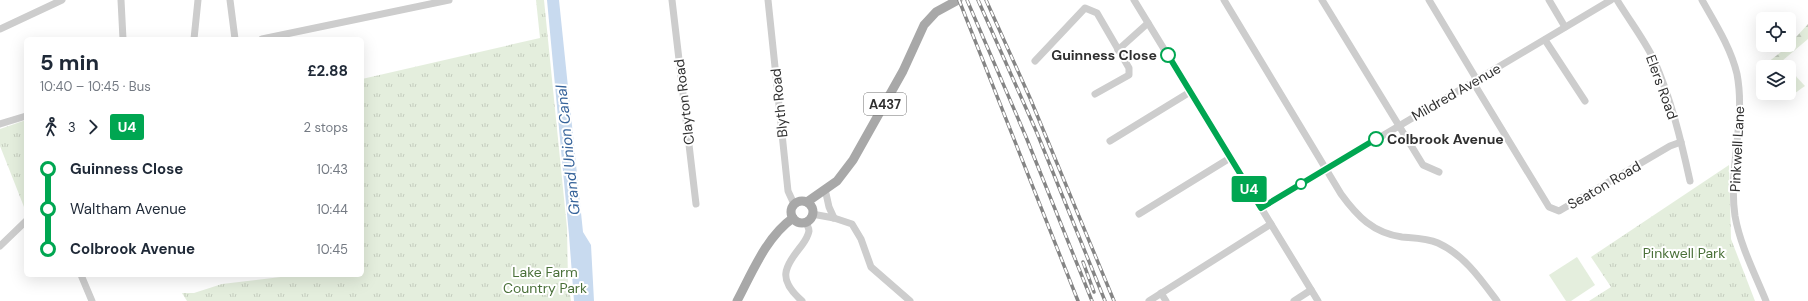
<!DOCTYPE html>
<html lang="en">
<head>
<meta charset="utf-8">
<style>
  :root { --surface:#fff; --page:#f2f2f3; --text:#1f2937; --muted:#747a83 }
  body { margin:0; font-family:"DM Sans",sans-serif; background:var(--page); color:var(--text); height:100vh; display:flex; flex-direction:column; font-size:15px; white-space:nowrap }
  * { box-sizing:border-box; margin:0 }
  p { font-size:13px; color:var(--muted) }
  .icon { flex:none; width:22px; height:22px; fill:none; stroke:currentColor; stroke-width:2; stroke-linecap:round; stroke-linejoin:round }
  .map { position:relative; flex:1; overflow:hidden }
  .panel { position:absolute; left:24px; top:37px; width:340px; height:240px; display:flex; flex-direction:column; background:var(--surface); border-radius:6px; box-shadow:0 4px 16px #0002 }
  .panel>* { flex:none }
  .badge { padding:0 8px; border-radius:3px; font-size:14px; line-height:26px }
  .buttons { position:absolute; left:1756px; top:12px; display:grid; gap:8px }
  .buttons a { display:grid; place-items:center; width:40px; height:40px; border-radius:6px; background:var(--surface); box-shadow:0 4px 16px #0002; font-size:20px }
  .map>.badge { position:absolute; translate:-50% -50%; box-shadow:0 0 0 2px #fff }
  .legs { display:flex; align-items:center; gap:6px; height:44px; padding:0 16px; font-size:13px }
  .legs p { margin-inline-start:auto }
  .headline { display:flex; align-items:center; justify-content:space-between; height:68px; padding:0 16px }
  h1 { font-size:22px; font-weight:700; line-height:30px }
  ul { padding:0 16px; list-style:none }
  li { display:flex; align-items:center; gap:14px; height:40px; font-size:15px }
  li i { display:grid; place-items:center; width:6px; height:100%; margin:0 5px; background:currentColor }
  li i::after { content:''; width:10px; height:10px; margin:-5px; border:3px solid; border-radius:50%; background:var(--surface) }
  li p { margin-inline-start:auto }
  li:first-child i { background:linear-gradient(#0000 50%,currentColor 0) }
  li:last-child i { background:linear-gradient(currentColor 50%,#0000 0) }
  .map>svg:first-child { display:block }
  .forest { fill:url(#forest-firs) }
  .park { fill:url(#park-tufts) }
  .pitch { fill:#e4eedd }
  .water { fill:#c8daef }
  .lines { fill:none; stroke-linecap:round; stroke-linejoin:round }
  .minor { stroke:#cdcdcd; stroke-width:7 }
  .major { stroke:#a8a8a8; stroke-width:9 }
  .rail-casing { stroke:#858585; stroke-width:3.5 }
  .rail { stroke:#fff; stroke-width:2; stroke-dasharray:6; stroke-linecap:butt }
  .line-1-casing { stroke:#fff; stroke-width:9 }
  .line-1 { stroke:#00a651; stroke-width:6 }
  .stop-1-dot { fill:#fff; stroke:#00a651; stroke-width:2 }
  .labels { text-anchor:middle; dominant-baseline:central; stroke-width:4; stroke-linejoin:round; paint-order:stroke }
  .shield { fill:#fff; stroke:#6e6e6e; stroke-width:1 }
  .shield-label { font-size:13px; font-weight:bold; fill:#303030 }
  .stop-label { font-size:14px; font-weight:bold; fill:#303030; stroke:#fff; text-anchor:end }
  .street-label { font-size:14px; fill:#303030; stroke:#fff }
  .park-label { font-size:14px; fill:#4a7039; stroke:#fff }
  .water-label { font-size:15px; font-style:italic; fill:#36639a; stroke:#fff }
</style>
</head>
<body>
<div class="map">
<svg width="1808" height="301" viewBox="0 0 1808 301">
  <defs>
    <pattern id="forest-firs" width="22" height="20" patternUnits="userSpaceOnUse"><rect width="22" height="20" fill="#e4eedd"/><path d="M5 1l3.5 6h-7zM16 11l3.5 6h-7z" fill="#c4ccbe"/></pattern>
    <pattern id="park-tufts" width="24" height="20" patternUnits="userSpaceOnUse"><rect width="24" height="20" fill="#e4eedd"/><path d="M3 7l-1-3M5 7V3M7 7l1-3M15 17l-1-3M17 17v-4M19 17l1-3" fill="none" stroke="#c4ccbe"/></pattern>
  </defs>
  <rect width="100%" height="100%" fill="#fff"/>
  <!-- forest -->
  <g class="forest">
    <path d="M1808,24V39L1782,61L1787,67H1771L1767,63L1786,48Z"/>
    <path d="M1789,69L1805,86L1795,93L1789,86Z"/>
  </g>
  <!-- park -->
  <g class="park">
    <path d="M536,0H544L567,228L568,282L571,301H187L182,293H194L222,284L297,275H362V79L540,38Z"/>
    <path d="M26,120V212L0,146V129Z"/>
    <path d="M1729,165L1731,239L1755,301H1589L1611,287L1591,257Z"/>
  </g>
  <!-- pitch -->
  <path class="pitch" d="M1577,257L1595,285L1571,301H1566L1549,275Z"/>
  <!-- water -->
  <path class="water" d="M547,0H559L583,232L591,245L594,301H574L569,235Z"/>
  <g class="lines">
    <!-- minor -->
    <g class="minor">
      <path d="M121,0L123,39"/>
      <path d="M230,0L235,39"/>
      <path d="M672,0L696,204"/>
      <path d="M768,0L788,191L794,204"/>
      <path d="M1134,0L1318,301"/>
      <path d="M1224,0L1341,194C1357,216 1373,233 1402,237C1414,238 1427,238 1438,243C1464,255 1480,278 1497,301"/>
      <path d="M1322,0L1423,165L1439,172"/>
      <path d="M1429,0L1477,80"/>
      <path d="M1549,0L1565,27"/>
      <path d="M1617,0C1629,20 1644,39 1654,60C1671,99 1681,140 1690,181"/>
      <path d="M1702,0C1715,23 1731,48 1737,74C1746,121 1728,169 1735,216C1740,245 1755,274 1766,301"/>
      <path d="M0,29L62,0"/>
      <path d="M194,39L198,0"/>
      <path d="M262,39L449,0"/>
      <path d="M1545,40L1585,101"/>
      <path d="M1118,50L1148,23"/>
      <path d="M1035,61L1085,8L1097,13L1129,68V75L1095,94"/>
      <path d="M1473,82L1549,207L1559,211L1670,146L1681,142"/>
      <path d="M0,124L26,116"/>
      <path d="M1110,141L1190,92"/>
      <path d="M825,189L829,207L834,218"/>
      <path d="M1261,208L1611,0"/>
      <path d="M812,214L834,218L852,224L861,239L871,267L910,301"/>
      <path d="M1139,214L1230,158"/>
      <path d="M0,246L26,221"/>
      <path d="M81,275L92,301"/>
      <path d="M1161,293L1166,301"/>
      <path d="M802,301C777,279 784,268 802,245C805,241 808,236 809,231C809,228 807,225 806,222"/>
      <path d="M1149,301L1271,224"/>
      <path d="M1294,301L1311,290"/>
    </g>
    <!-- major -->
    <g class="major">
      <circle cx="802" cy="212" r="11"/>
      <path d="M807,202L837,181L853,160L903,71L924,25L936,12L958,0"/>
      <path d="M737,301C752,273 766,237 793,218"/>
    </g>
    <!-- rail casing -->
    <g class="rail-casing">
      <g id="rail">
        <path d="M959,0L1078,301"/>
        <path d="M967,0L1026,137L1092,301"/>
        <path d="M978,0L1037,133L1105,301"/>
        <path d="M986,0L1030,98L1114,301"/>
        <path d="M1083,262L1094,292"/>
      </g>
    </g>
    <!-- rail -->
    <use href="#rail" class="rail"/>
  </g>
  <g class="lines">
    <!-- line-1 casing -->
    <g class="line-1-casing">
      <path id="line-1" d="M1168,55L1261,208L1376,139"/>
    </g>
    <!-- line-1 -->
    <use href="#line-1" class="line-1"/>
  </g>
  <!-- markers -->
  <g class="stop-1-dot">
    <circle cx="1168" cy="55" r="7"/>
    <circle cx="1376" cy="139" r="7"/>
    <circle cx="1301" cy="184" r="5"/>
  </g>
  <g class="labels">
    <!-- shield labels -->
    <rect class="shield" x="864" y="93" width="42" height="22" rx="3"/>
    <g class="shield-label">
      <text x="885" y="104">A437</text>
    </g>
    <!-- stop labels -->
    <g class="stop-label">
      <text x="1157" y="55">Guinness Close</text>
      <text x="1387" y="139" text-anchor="start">Colbrook Avenue</text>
    </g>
    <!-- street labels -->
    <g class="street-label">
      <text transform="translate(1662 87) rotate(70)">Elers Road</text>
      <text transform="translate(1456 92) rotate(-30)">Mildred Avenue</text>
      <text transform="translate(684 102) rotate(-97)">Clayton Road</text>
      <text transform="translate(779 103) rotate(-96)">Blyth Road</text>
      <text transform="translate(1737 149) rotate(-87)">Pinkwell Lane</text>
      <text transform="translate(1604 185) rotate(-30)">Seaton Road</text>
    </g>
    <!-- park labels -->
    <g class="park-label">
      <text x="1684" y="253">Pinkwell Park</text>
      <text x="545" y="272">Lake Farm<tspan x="545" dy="16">Country Park</tspan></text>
    </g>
    <!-- water labels -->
    <g class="water-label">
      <text transform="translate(568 150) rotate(-96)">Grand Union Canal</text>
    </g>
  </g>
</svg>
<div class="buttons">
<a><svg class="icon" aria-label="locate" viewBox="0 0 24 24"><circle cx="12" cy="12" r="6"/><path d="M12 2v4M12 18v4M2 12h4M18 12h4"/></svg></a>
<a><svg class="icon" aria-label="layers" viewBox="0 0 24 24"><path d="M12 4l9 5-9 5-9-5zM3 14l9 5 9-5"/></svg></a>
</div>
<b class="badge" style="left:1249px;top:189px;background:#00a651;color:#fff">U4</b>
<section class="panel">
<div class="headline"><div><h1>5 min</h1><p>10:40 – 10:45 · Bus</p></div><b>£2.88</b></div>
<div class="legs"><svg class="icon" aria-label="walk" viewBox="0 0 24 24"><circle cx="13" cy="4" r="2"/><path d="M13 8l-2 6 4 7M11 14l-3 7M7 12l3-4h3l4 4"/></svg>3<svg class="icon" aria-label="forward" viewBox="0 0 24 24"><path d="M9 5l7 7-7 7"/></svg><b class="badge" style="background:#00a651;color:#fff">U4</b><p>2 stops</p></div>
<ul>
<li><i style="color:#00a651"></i><b>Guinness Close</b><p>10:43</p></li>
<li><i style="color:#00a651"></i><span>Waltham Avenue</span><p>10:44</p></li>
<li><i style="color:#00a651"></i><b>Colbrook Avenue</b><p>10:45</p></li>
</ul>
</section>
</div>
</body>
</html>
